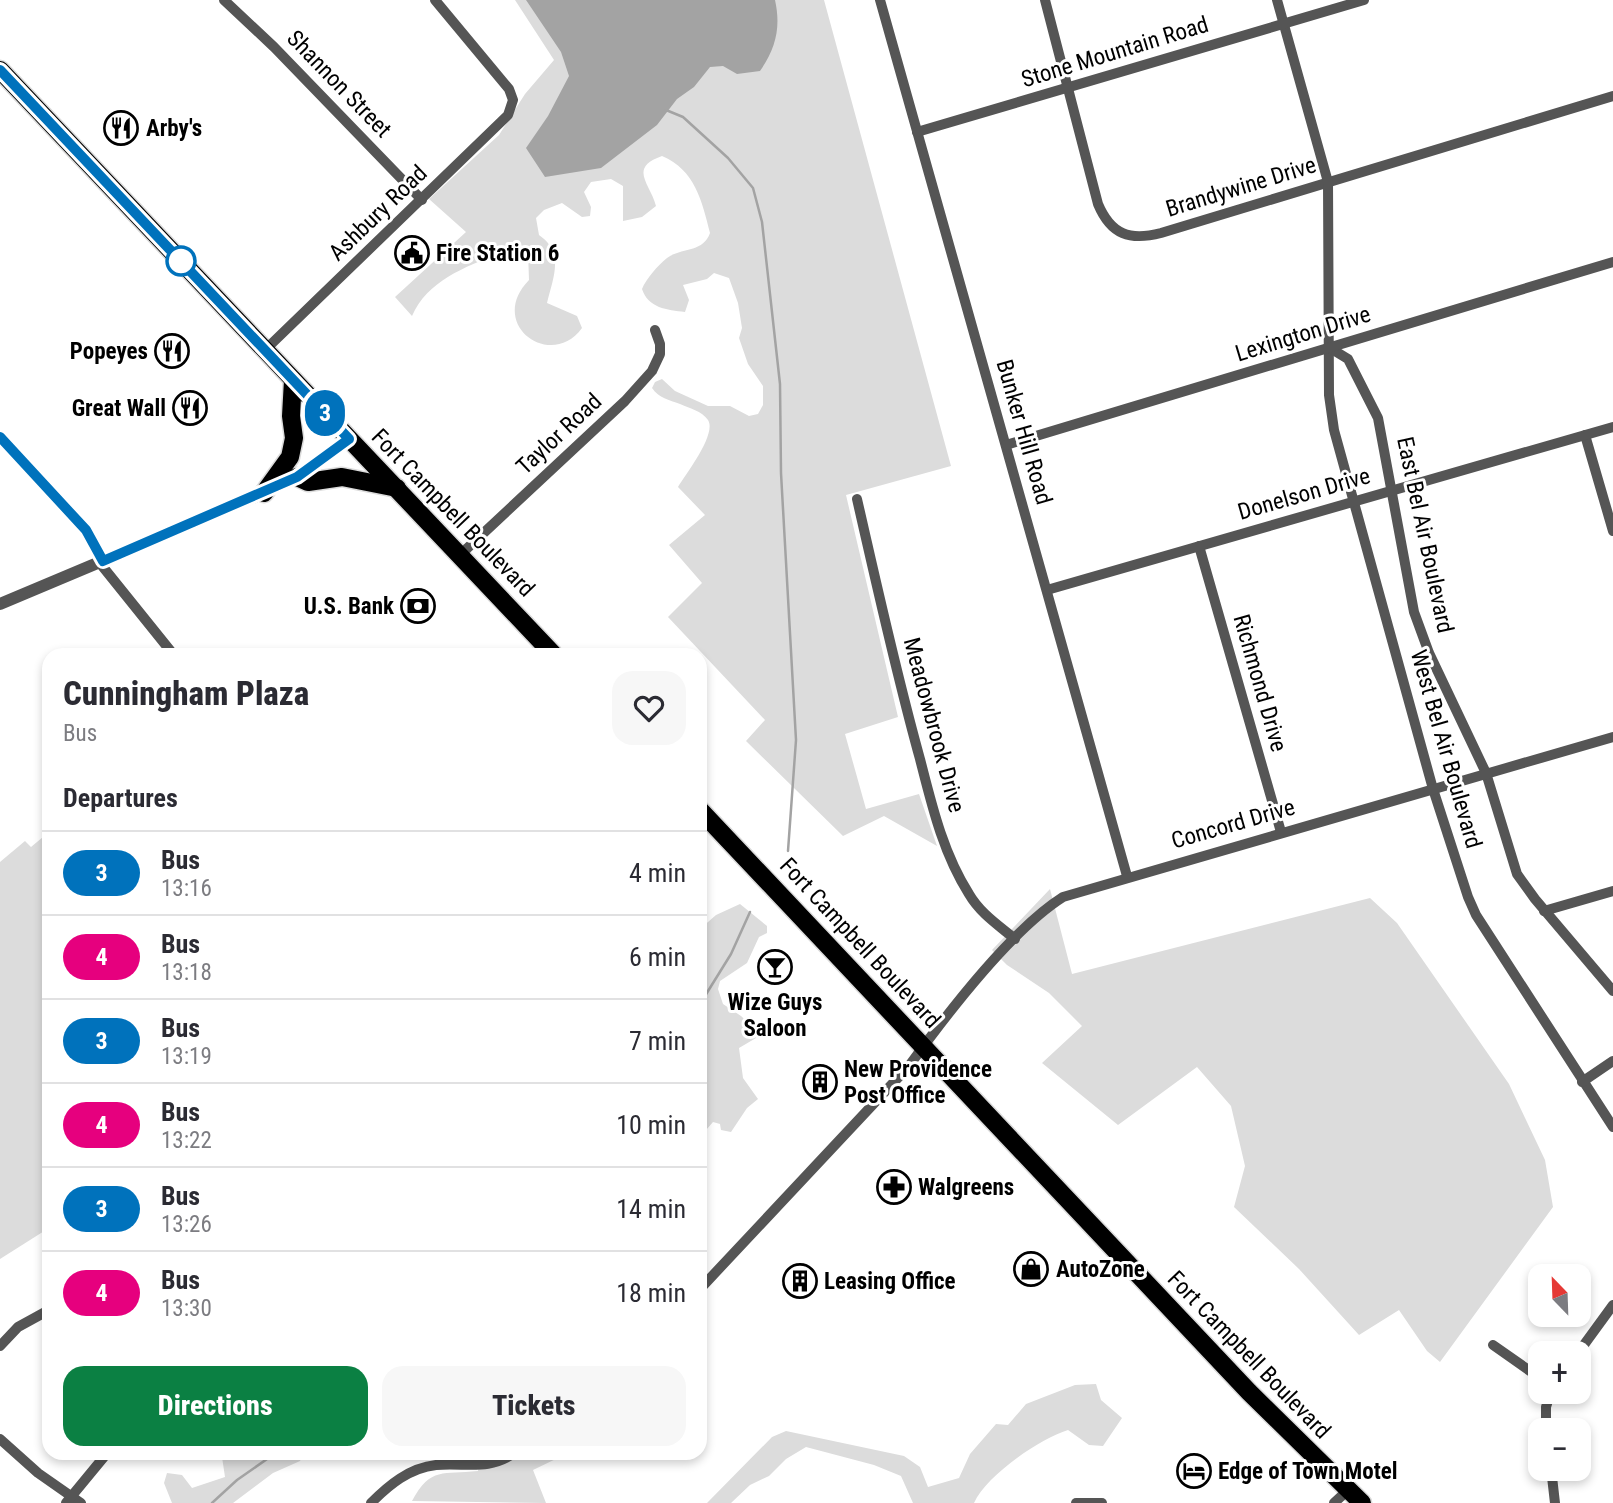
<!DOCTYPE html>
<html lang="en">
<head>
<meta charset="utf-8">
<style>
  :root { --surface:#fff; --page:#f7f7f7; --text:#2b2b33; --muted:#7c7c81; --line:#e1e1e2; --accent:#0b8043 }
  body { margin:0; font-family:"Roboto Condensed",sans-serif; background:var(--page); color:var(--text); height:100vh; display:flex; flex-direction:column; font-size:26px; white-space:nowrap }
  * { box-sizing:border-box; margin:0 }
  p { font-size:23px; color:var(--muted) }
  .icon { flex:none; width:38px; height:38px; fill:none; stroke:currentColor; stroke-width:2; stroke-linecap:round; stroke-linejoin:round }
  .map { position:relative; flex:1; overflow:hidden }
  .side { position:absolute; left:42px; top:648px; width:665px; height:812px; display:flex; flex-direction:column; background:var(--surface); border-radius:21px; box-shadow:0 4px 10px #0003 }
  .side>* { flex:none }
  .badge { padding:0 14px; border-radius:23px; font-size:24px; line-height:46px }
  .needle { width:46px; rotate:337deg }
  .tools { position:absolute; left:1528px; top:1264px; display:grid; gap:14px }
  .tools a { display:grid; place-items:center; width:63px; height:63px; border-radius:14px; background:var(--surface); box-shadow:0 4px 10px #0003; font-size:35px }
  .map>.badge { position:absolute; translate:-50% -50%; box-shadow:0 0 0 4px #fff }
  h2 { padding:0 21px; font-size:26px; line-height:63px }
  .round { display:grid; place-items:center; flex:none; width:74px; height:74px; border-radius:21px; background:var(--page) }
  .head { display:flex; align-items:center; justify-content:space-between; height:119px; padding:0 21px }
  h1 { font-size:33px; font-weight:800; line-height:52px }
  .action { display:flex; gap:14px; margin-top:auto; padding:14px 21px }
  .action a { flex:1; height:80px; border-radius:21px; background:var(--accent); color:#fff; font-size:28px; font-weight:800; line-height:80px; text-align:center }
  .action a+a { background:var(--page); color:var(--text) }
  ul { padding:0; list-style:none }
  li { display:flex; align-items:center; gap:21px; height:84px; padding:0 21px; border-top:2px solid var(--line) }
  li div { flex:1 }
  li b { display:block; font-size:26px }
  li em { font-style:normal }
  li .badge { min-width:77px; font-weight:700; text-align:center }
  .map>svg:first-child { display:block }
  .green { fill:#dcdcdc }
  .water { fill:#a3a3a3 }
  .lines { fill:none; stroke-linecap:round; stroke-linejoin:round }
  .stream { stroke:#a3a3a3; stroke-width:2.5 }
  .trunk-casing { stroke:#dbdbdb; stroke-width:21 }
  .minor { stroke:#555; stroke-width:10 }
  .tertiary { stroke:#555; stroke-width:12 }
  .trunk { stroke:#000; stroke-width:18 }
  .line-casing { stroke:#fff; stroke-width:16 }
  .line { stroke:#0072bc; stroke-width:10 }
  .stop-dot { fill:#fff; stroke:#0072bc; stroke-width:3.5 }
  .labels { text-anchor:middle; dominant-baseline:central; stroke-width:6; stroke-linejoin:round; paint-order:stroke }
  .street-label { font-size:23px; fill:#000; stroke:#fff }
  .poi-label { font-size:23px; font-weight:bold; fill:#000; stroke:#fff; text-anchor:start }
</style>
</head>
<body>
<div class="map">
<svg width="1613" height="1503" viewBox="0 0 1613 1503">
  <rect width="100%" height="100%" fill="#fff"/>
  <!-- green -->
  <g class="green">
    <path d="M515,0H824L951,466L846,495L898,717L845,734L866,809L919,794L937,846L884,816L843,836L746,741L765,720L668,617L702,583L669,545L705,515L678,487C686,474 717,434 708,420C702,411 689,408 680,404C669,400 659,398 652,388L655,382L662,379L675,391L708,406H730L749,416L758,414L763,405V386L748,364L739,338L742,328L738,303L729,278L714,273L707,279L683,285L689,300L685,312C667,310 648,308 642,289C646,279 658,265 667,258C682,247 703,253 710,233C702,201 695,170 662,156C628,168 650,183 656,206L642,217L623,221V186L611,179L591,182L584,192L591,207L590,216L582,217L562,203L544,210L536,218L539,235C565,253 553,278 547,303L577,316L582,328C551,371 486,324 529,280L528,251L521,245C482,262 431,273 412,316L395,297L466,232L429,199L499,135L525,94L554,60Z"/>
    <path d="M49,832V1228L0,1259V862L25,841L31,847Z"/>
    <path d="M1050,889L1072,974L1370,898L1397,923L1509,1084L1545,1160L1553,1207L1440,1362L1427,1351L1399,1310L1359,1335L1299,1269L1234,1207L1245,1166L1231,1106L1197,1067L1118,1125L1042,1063L1082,1026L1049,993L1007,965L992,950Z"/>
    <path d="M740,904L767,926V933L759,937L747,963L720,981L718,989L723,1004L741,1016L765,1039L756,1038L739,1048L743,1078L758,1099L747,1108L731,1132L721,1130L720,1124L713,1122L700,1137V929L716,915Z"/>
    <path d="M1096,1384L1101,1400L1122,1418L1103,1446L1089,1445L1068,1430C1039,1439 986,1476 974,1503H913L901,1476L874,1465L806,1447L786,1459L769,1476L750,1485L731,1503H707L772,1437L786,1431L904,1456L920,1467L928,1487L959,1478L970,1454L996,1424L1008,1425L1026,1404L1075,1385Z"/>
    <path d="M559,1452L562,1456L533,1470L546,1503L412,1501C431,1466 443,1475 478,1471L481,1453Z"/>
    <path d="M233,1453H304L300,1461L273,1473L233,1503H172L164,1483L167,1473L182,1475L192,1488L225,1477L222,1457Z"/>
  </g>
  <!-- water -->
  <path class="water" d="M526,0H775C781,27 776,48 760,71L737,74L723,66L710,67L694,87L677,99L657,125L601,168L545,177L526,148L548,116L569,76L561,52Z"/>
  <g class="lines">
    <!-- stream -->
    <g class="stream">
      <path d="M666,110L683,117L728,158L753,188L762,222L780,384L781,473L796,740L788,851"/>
      <path d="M700,1004L731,954L750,912"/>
      <path d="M212,1503L237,1480L277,1452"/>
    </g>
    <!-- trunk casing -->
    <g class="trunk-casing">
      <g id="trunk">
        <path d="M0,70L553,654"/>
        <path d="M297,477L308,482L342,477L397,488"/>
        <path d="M264,493L290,457L294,438L291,416L293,380"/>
        <path d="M700,810L1249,1392L1362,1503"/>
      </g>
    </g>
    <!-- minor -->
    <g class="minor">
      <path d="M224,0L274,47L422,200"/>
      <path d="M880,0L1127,876"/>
      <path d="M1045,0L1098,204C1111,235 1130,241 1161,233L1613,96"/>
      <path d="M1277,0L1328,182L1329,395L1334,430L1433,789L1468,897L1476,915L1613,1127"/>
      <path d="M917,132L1364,0"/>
      <path d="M1330,348L1348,359L1378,418L1414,612L1429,653L1486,773L1517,874L1535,899L1613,991"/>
      <path d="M264,351L508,115L513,100L509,89L435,0"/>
      <path d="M1585,435L1613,531"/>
      <path d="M1006,445L1613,262"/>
      <path d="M857,499C877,586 896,673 920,759C932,806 943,853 969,894C980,913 998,925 1015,939"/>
      <path d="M1199,546L1281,832"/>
      <path d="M460,555L625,401L652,371L660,354V344L655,330"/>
      <path d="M99,562L173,654"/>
      <path d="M1047,590L1613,427"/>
      <path d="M1544,911L1613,891"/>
      <path d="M1582,1082L1613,1061"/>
      <path d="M700,1289L909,1066C946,1015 1011,930 1063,897L1613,737"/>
      <path d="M1493,1345L1540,1378"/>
      <path d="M0,1346L18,1327L49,1310"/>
      <path d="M1578,1353L1613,1305"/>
      <path d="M1546,1430V1407L1551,1391"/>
      <path d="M0,1439L38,1473L81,1503"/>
      <path d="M1551,1468L1555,1503"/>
      <path d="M66,1503L108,1452"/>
      <path d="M371,1503C389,1485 409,1468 436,1465C466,1462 487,1472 516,1452"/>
      <path d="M1076,1503H1102"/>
      <path d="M1334,1503L1347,1491"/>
    </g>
    <!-- tertiary -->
    <path class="tertiary" d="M0,604L264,493L313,467L349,439"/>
    <!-- trunk -->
    <use href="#trunk" class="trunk"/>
  </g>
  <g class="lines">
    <!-- line casing -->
    <g class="line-casing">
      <path id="line" d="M0,70L349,439L297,477L103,561L86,530L0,437"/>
    </g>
    <!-- line -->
    <use href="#line" class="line"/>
  </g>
  <!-- icons -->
  <defs>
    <g id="restaurant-ring" transform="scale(1.75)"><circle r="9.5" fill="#fff" stroke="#000" stroke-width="1.5"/><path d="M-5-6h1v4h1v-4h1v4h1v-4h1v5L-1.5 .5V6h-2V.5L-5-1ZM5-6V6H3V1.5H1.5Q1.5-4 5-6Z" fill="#000"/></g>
    <g id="civic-ring" transform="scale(1.75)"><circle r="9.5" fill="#fff" stroke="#000" stroke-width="1.5"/><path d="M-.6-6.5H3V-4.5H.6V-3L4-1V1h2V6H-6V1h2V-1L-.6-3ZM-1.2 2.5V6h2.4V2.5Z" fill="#000"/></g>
    <g id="bank-ring" transform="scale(1.75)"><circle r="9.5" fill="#fff" stroke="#000" stroke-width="1.5"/><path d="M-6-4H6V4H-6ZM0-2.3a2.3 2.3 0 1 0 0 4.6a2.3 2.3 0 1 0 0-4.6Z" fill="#000"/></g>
    <g id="bar-ring" transform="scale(1.75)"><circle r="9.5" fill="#fff" stroke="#000" stroke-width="1.5"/><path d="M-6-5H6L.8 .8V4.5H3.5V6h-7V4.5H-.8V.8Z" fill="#000"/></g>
    <g id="building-ring" transform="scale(1.75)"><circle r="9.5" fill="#fff" stroke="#000" stroke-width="1.5"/><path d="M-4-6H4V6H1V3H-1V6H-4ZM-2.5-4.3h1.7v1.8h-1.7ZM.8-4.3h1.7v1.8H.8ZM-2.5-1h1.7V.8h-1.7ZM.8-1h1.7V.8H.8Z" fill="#000"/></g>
    <g id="pharmacy-ring" transform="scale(1.75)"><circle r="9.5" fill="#fff" stroke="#000" stroke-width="1.5"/><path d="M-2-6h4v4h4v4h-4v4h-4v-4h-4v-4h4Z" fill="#000"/></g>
    <g id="shop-ring" transform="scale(1.75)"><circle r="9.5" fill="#fff" stroke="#000" stroke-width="1.5"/><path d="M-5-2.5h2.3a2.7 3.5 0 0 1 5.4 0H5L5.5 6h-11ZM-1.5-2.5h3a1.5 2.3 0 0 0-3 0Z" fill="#000"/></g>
    <g id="hotel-ring" transform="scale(1.75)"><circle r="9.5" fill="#fff" stroke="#000" stroke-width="1.5"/><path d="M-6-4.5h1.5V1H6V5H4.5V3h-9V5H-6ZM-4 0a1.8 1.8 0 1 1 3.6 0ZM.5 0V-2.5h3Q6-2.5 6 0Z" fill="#000"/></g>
  </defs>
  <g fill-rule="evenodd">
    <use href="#restaurant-ring" x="121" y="128"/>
    <use href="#civic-ring" x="412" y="253"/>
    <use href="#restaurant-ring" x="172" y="351"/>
    <use href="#restaurant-ring" x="190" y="408"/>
    <use href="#bank-ring" x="418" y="606"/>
    <use href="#bar-ring" x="775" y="967"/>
    <use href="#building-ring" x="820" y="1082"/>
    <use href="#pharmacy-ring" x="894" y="1187"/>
    <use href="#shop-ring" x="1031" y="1269"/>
    <use href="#building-ring" x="800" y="1281"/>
    <use href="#hotel-ring" x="1194" y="1471"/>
  </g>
  <!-- markers -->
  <circle class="stop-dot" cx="181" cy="261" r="14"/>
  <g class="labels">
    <!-- street labels -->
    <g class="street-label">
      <text transform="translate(1115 52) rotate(-17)">Stone Mountain Road</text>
      <text transform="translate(339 84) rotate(46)">Shannon Street</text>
      <text transform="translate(1241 187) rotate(-17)">Brandywine Drive</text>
      <text transform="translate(378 213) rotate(-44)">Ashbury Road</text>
      <text transform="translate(1303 334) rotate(-17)">Lexington Drive</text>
      <text transform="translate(1024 432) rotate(74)">Bunker Hill Road</text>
      <text transform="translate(559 434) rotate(-43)">Taylor Road</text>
      <text transform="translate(1304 494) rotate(-16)">Donelson Drive</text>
      <text transform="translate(453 513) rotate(46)">Fort Campbell Boulevard</text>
      <text transform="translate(1425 535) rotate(78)">East Bel Air Boulevard</text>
      <text transform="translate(1260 683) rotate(74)">Richmond Drive</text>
      <text transform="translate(934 725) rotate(75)">Meadowbrook Drive</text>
      <text transform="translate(1446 749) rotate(74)">West Bel Air Boulevard</text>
      <text transform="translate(1233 824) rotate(-16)">Concord Drive</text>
      <text transform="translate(860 943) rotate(47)">Fort Campbell Boulevard</text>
      <text transform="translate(1249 1355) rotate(46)">Fort Campbell Boulevard</text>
    </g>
    <!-- poi labels -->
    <g class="poi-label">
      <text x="146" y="128">Arby's</text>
      <text x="436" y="253">Fire Station 6</text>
      <text x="148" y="351" text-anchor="end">Popeyes</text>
      <text x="166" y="408" text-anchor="end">Great Wall</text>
      <text x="394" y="606" text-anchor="end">U.S. Bank</text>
      <text x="775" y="1002" text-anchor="middle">Wize Guys<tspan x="775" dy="26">Saloon</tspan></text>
      <text x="844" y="1069">New Providence<tspan x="844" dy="26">Post Office</tspan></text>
      <text x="918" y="1187">Walgreens</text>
      <text x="1056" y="1269">AutoZone</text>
      <text x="824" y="1281">Leasing Office</text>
      <text x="1218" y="1471">Edge of Town Motel</text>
    </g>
  </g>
</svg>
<div class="tools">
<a><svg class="needle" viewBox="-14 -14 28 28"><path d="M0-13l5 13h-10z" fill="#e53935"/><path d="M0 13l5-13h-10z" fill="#7c7c81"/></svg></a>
<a>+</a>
<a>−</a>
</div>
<b class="badge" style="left:325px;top:413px;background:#0072bc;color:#fff">3</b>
<section class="side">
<div class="head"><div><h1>Cunningham Plaza</h1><p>Bus</p></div><a class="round"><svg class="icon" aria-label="heart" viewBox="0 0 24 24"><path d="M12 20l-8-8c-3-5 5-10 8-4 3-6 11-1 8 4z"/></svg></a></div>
<h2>Departures</h2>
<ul>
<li><span class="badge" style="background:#0072bc;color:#fff">3</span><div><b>Bus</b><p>13:16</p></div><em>4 min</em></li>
<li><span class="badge" style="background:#e6007e;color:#fff">4</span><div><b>Bus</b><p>13:18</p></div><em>6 min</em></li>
<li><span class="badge" style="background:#0072bc;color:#fff">3</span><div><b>Bus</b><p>13:19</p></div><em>7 min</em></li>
<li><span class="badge" style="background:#e6007e;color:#fff">4</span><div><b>Bus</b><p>13:22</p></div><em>10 min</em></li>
<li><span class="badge" style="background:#0072bc;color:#fff">3</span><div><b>Bus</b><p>13:26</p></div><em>14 min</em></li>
<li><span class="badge" style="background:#e6007e;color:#fff">4</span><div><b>Bus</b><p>13:30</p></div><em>18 min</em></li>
</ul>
<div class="action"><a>Directions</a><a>Tickets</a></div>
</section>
</div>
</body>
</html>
